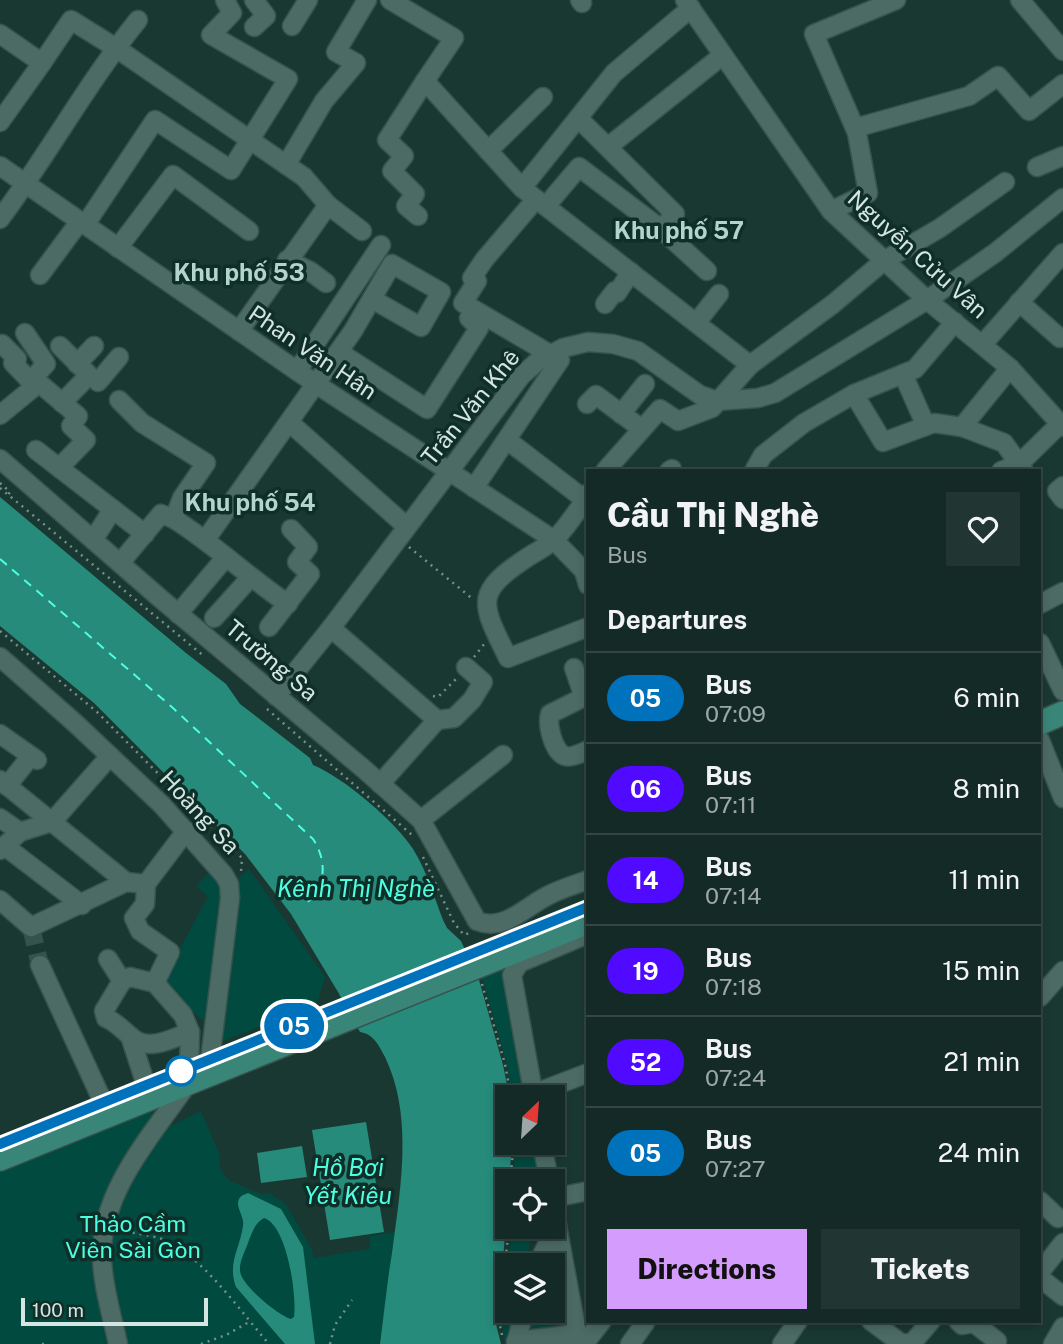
<!DOCTYPE html>
<html lang="en">
<head>
<meta charset="utf-8">
<style>
  :root { --surface:#142a26; --page:#213632; --text:#f1f3f6; --muted:#9da7a7; --line:#334643; --accent:#d49cfc }
  body { margin:0; font-family:"Public Sans",sans-serif; background:var(--page); color:var(--text); height:100vh; display:flex; flex-direction:column; font-size:26px; white-space:nowrap }
  * { box-sizing:border-box; margin:0 }
  p { font-size:23px; color:var(--muted) }
  .icon { flex:none; width:38px; height:38px; fill:none; stroke:currentColor; stroke-width:2; stroke-linecap:round; stroke-linejoin:round }
  .map { position:relative; flex:1; overflow:hidden }
  .drawer { position:absolute; left:586px; top:469px; width:455px; height:854px; display:flex; flex-direction:column; background:var(--surface); border-radius:0px; box-shadow:0 4px 10px #0003,0 0 0 2px var(--line) }
  .drawer>* { flex:none }
  .badge { padding:0 14px; border-radius:23px; font-size:24px; line-height:46px }
  .needle { width:46px; rotate:25deg }
  .fabs { position:absolute; left:495px; top:1085px; display:grid; gap:14px }
  .fabs a { display:grid; place-items:center; width:70px; height:70px; border-radius:0px; background:var(--surface); box-shadow:0 4px 10px #0003,0 0 0 2px var(--line); font-size:35px }
  .scale { position:absolute; left:21px; bottom:18px; width:187px; box-sizing:border-box; padding-left:7px; border:4px solid #d5e6e2; border-top:0; font-size:19px; line-height:24px; white-space:nowrap; color:#d5e6e2; -webkit-text-stroke:5px #0f2e28; paint-order:stroke }
  .map>.badge { position:absolute; translate:-50% -50%; box-shadow:0 0 0 4px #fff }
  h2 { padding:0 21px; font-size:26px; line-height:63px }
  .round { display:grid; place-items:center; flex:none; width:74px; height:74px; border-radius:0px; background:var(--page) }
  .headline { display:flex; align-items:center; justify-content:space-between; height:119px; padding:0 21px }
  h1 { font-size:33px; font-weight:800; line-height:52px }
  .primary-button { display:flex; gap:14px; margin-top:auto; padding:14px 21px }
  .primary-button a { flex:1; height:80px; border-radius:0px; background:var(--accent); color:#111; font-size:28px; font-weight:800; line-height:80px; text-align:center }
  .primary-button a+a { background:var(--page); color:var(--text) }
  ul { padding:0; list-style:none }
  li { display:flex; align-items:center; gap:21px; height:91px; padding:0 21px; border-top:2px solid var(--line) }
  li div { flex:1 }
  li b { display:block; font-size:26px }
  li em { font-style:normal }
  li .badge { min-width:77px; font-weight:700; text-align:center }
  .map>svg:first-child { display:block }
  .green { fill:#004a40 }
  .water { fill:#268b7b; fill-rule:evenodd }
  .lines { fill:none; stroke-linecap:round; stroke-linejoin:round }
  .ferry { stroke:#4dffe2; stroke-width:2; stroke-dasharray:9 7; stroke-linecap:butt }
  .minor-tunnel { stroke:#36524c; stroke-width:18; stroke-dasharray:18 9; stroke-linecap:butt }
  .minor-casing { stroke:#38534e; stroke-width:21 }
  .major-casing { stroke:#38534e; stroke-width:26 }
  .path { stroke:#78908b; stroke-width:2.5; stroke-dasharray:2 5; stroke-linecap:butt }
  .minor { stroke:#4c6b64; stroke-width:18 }
  .major { stroke:#398679; stroke-width:23 }
  .line-casing { stroke:#fff; stroke-width:16 }
  .line { stroke:#0072bc; stroke-width:10 }
  .stop-dot { fill:#fff; stroke:#0072bc; stroke-width:3.5 }
  .labels { text-anchor:middle; dominant-baseline:central; stroke-width:7; stroke-linejoin:round; paint-order:stroke }
  .street-label { font-size:23px; fill:#d5e6e2; stroke:#0f2e28 }
  .park-label { font-size:23px; fill:#4cfee1; stroke:#0f2e28 }
  .neighbourhood-label { font-size:24px; font-weight:bold; fill:#b2d4cc; stroke:#0f2e28 }
  .water-label { font-size:24px; font-style:italic; fill:#4dffe2; stroke:#0f2e28 }
</style>
</head>
<body>
<div class="map">
<svg width="1063" height="1344" viewBox="0 0 1063 1344">
  <rect width="100%" height="100%" fill="#1a3832"/>
  <!-- green -->
  <g class="green">
    <path d="M249,869L325,977L317,1003L221,1042L236,880Z"/>
    <path d="M210,872L226,890L210,1027L162,983L208,896L196,886Z"/>
    <path d="M504,969L512,993L529,1097H512L507,1064L482,977Z"/>
    <path d="M201,1111L220,1156L219,1165L223,1174L230,1181L261,1194L269,1193L286,1204L311,1248L314,1258L370,1249V1236L395,1232L380,1344H0V1172L150,1112L170,1126Z"/>
    <path d="M516,1143H534L538,1181H512Z"/>
    <path d="M512,1227H534L525,1265H508Z"/>
    <path d="M557,1251L571,1329L526,1334L532,1311H553V1265H543L546,1253Z"/>
    <path d="M507,1266L508,1311H515L509,1341H505L501,1321Z"/>
  </g>
  <!-- water -->
  <g class="water">
    <path d="M0,497L186,653L226,684L240,704L310,758L313,765C343,777 396,822 413,849C427,871 434,897 443,920L447,928L461,941L479,980L503,1065L509,1095L508,1143H512C508,1198 504,1254 498,1311L495,1320L501,1344H380C384,1314 387,1283 392,1253C400,1191 414,1117 385,1057C379,1046 374,1034 360,1032L338,992L291,914L245,854L94,703L0,626Z"/>
    <path d="M366,1122L384,1232L330,1240L312,1130Z"/>
    <path d="M302,1146L307,1177L261,1183L257,1153Z"/>
    <path d="M248,1193L281,1209L303,1247L315,1344H285L236,1287C227,1264 240,1248 243,1226C245,1217 235,1207 239,1199C241,1195 244,1195 248,1193ZM264,1218C287,1225 297,1295 294,1317L291,1319C278,1315 241,1285 240,1271C239,1261 246,1250 249,1240C253,1231 255,1223 264,1218Z"/>
  </g>
  <g class="lines">
    <!-- ferry -->
    <path class="ferry" d="M0,559L173,708L313,839C328,862 326,888 304,905"/>
    <!-- minor-tunnel -->
    <path class="minor-tunnel" d="M31,927L40,965"/>
    <!-- minor casing -->
    <g class="minor-casing">
      <g id="minor">
        <path d="M390,0L454,38L425,81L522,188L750,365L833,304L885,260L940,228L1005,182"/>
        <path d="M580,0L582,3"/>
        <path d="M685,0L831,211L927,300L1010,368L1063,427"/>
        <path d="M1020,0L1063,51"/>
        <path d="M292,26L308,0"/>
        <path d="M254,27L266,16L254,0"/>
        <path d="M0,34L42,63L71,20L116,48L304,177L328,205"/>
        <path d="M578,118L675,214L661,229L707,271"/>
        <path d="M0,122L42,63"/>
        <path d="M855,128L969,96L998,76L1029,111L1063,84"/>
        <path d="M609,146L723,55"/>
        <path d="M488,151L543,97"/>
        <path d="M286,165L324,101L356,63L336,52L367,0"/>
        <path d="M0,166L316,384L554,540L584,571L588,585"/>
        <path d="M1037,167L1063,156"/>
        <path d="M522,188L614,73L691,8"/>
        <path d="M546,206L579,167L661,229"/>
        <path d="M831,211L868,193L857,133L814,34L896,0"/>
        <path d="M418,216L406,206L415,194L392,171L404,156L387,140L425,81"/>
        <path d="M0,219C48,155 87,83 138,20"/>
        <path d="M85,225L155,120L231,170L288,79L211,35L232,13L225,0"/>
        <path d="M118,248L173,175L249,231"/>
        <path d="M287,260L310,271L326,283"/>
        <path d="M40,275L80,221"/>
        <path d="M1019,302L1060,338"/>
        <path d="M605,304L615,291L617,293L631,272"/>
        <path d="M696,323L719,294"/>
        <path d="M239,331L328,205L362,231"/>
        <path d="M25,333L46,364L35,376L39,383"/>
        <path d="M2,344L17,359L13,363L35,386"/>
        <path d="M983,344L1063,253"/>
        <path d="M60,346L89,375L62,403"/>
        <path d="M339,352L427,409L479,328L469,318L474,310"/>
        <path d="M77,364L94,346"/>
        <path d="M297,371L381,245"/>
        <path d="M903,374L926,426"/>
        <path d="M98,382L119,357"/>
        <path d="M854,394L883,442L934,423L962,427L1010,368"/>
        <path d="M119,400L142,423L206,463L182,498L174,519L161,514L120,563"/>
        <path d="M587,404L596,395L642,429"/>
        <path d="M621,414L645,384"/>
        <path d="M0,415L39,383L78,416L71,426L86,440L59,468"/>
        <path d="M289,422L406,526"/>
        <path d="M962,427L1004,443L1024,471"/>
        <path d="M507,440L588,502"/>
        <path d="M36,450L145,534"/>
        <path d="M0,459L161,599L365,770L421,820L477,921C504,932 525,907 547,896C560,889 574,885 588,880"/>
        <path d="M605,471L660,409L678,421L712,408L750,365"/>
        <path d="M669,471L672,469"/>
        <path d="M754,471L763,455L804,423L854,394L915,369L955,322"/>
        <path d="M1001,471L1019,464L1060,424"/>
        <path d="M1063,486L1057,491L1063,499"/>
        <path d="M474,488L560,360L463,303L477,281L472,278L484,260L536,199"/>
        <path d="M588,493L585,500C576,513 566,528 555,539C548,546 537,551 528,557C473,593 481,603 508,658L588,627"/>
        <path d="M174,519C214,544 248,577 288,604"/>
        <path d="M206,539L353,331L392,264L441,292L421,327L372,299"/>
        <path d="M93,540L113,509"/>
        <path d="M1040,604L1063,592"/>
        <path d="M178,614L226,557"/>
        <path d="M214,618L250,578"/>
        <path d="M269,627L310,574L297,562L308,547L291,529"/>
        <path d="M331,628L437,720L380,784"/>
        <path d="M1040,643L1063,691"/>
        <path d="M0,657L75,723L162,805L224,875L229,884L230,898L210,1060"/>
        <path d="M574,668L584,697L550,714C547,724 553,752 565,756C572,758 581,753 588,750"/>
        <path d="M276,696L331,628L521,376L538,361L563,348L588,342L613,344L638,351L700,395L717,401L758,398L775,393L927,300L995,253L1063,198"/>
        <path d="M437,720L454,718L472,700L483,682L466,667"/>
        <path d="M0,734L37,760"/>
        <path d="M1040,740L1063,798"/>
        <path d="M0,780L126,882"/>
        <path d="M7,786L31,756"/>
        <path d="M0,818L20,832"/>
        <path d="M421,820L503,755"/>
        <path d="M6,847L82,905"/>
        <path d="M0,850L20,832L52,822L110,756"/>
        <path d="M146,884L145,904L134,918L140,931L170,952L155,983"/>
        <path d="M0,900L31,927L126,882L146,884L186,831"/>
        <path d="M108,959L122,981L130,977L155,983L183,1015L190,1032L189,1068"/>
        <path d="M40,965L103,1102"/>
        <path d="M122,981L104,1011L106,1018C118,1023 124,1032 134,1039C151,1051 173,1038 190,1032"/>
        <path d="M1040,997L1063,971"/>
        <path d="M130,1036L146,1085"/>
        <path d="M533,1094L588,1073"/>
        <path d="M534,1097L512,975L519,963L588,934"/>
        <path d="M542,1143L549,1181"/>
        <path d="M553,1198L588,1191"/>
        <path d="M1040,1201L1058,1218"/>
        <path d="M553,1204L579,1344"/>
        <path d="M537,1265L557,1225"/>
        <path d="M1040,1272L1063,1243"/>
        <path d="M1040,1278L1063,1296"/>
        <path d="M871,1321L902,1344L913,1342L931,1321"/>
        <path d="M958,1321L962,1325L974,1323L997,1341"/>
        <path d="M516,1341L577,1334"/>
        <path d="M118,1344C112,1316 103,1287 102,1259C99,1192 153,1134 188,1083"/>
        <path d="M516,1344L524,1311"/>
        <path d="M584,1344L602,1321"/>
        <path d="M630,1344L645,1323L642,1321"/>
        <path d="M782,1344L798,1321"/>
        <path d="M1053,1344L1063,1327"/>
      </g>
    </g>
    <!-- major casing -->
    <g class="major-casing">
      <g id="major">
        <path d="M1040,723L1063,713"/>
        <path d="M0,1159L588,922"/>
      </g>
    </g>
    <!-- path -->
    <g class="path">
      <path d="M0,483L10,492L8,495"/>
      <path d="M0,488L205,657"/>
      <path d="M409,547L474,600"/>
      <path d="M0,631L97,712L242,858L241,872"/>
      <path d="M474,657L485,643"/>
      <path d="M433,696L438,697L457,678"/>
      <path d="M267,709L412,835"/>
      <path d="M423,857L454,923L464,935L469,933"/>
      <path d="M482,984L505,1064L511,1097"/>
      <path d="M510,1181L514,1143"/>
      <path d="M119,1230C135,1234 157,1235 171,1243C208,1264 241,1312 269,1344"/>
      <path d="M502,1335L499,1321L509,1227"/>
      <path d="M42,1344H47"/>
      <path d="M201,1344L226,1335L249,1322"/>
      <path d="M330,1344L335,1325L352,1300"/>
    </g>
    <!-- minor -->
    <use href="#minor" class="minor"/>
    <!-- major -->
    <use href="#major" class="major"/>
  </g>
  <g class="lines">
    <!-- line casing -->
    <g class="line-casing">
      <path id="line" d="M0,1144L588,907"/>
    </g>
    <!-- line -->
    <use href="#line" class="line"/>
  </g>
  <!-- markers -->
  <circle class="stop-dot" cx="181" cy="1071" r="14"/>
  <g class="labels">
    <!-- street labels -->
    <g class="street-label">
      <text transform="translate(918 254) rotate(42)">Nguyễn Cửu Vân</text>
      <text transform="translate(313 352) rotate(34)">Phan Văn Hân</text>
      <text transform="translate(470 407) rotate(-51)">Trần Văn Khê</text>
      <text transform="translate(272 660) rotate(40)">Trường Sa</text>
      <text transform="translate(200 812) rotate(47)">Hoàng Sa</text>
    </g>
    <!-- park labels -->
    <g class="park-label">
      <text x="133" y="1223">Thảo Cầm<tspan x="133" dy="26">Viên Sài Gòn</tspan></text>
    </g>
    <!-- neighbourhood labels -->
    <g class="neighbourhood-label">
      <text x="679" y="230">Khu phố 57</text>
      <text x="239" y="272">Khu phố 53</text>
      <text x="250" y="502">Khu phố 54</text>
    </g>
    <!-- water labels -->
    <g class="water-label">
      <text x="356" y="888">Kênh Thị Nghè</text>
      <text x="348" y="1167">Hồ Bơi<tspan x="348" dy="28">Yết Kiêu</tspan></text>
    </g>
  </g>
</svg>
<div class="fabs">
<a><svg class="needle" viewBox="-14 -14 28 28"><path d="M0-13l5 13h-10z" fill="#e53935"/><path d="M0 13l5-13h-10z" fill="#9da7a7"/></svg></a>
<a><svg class="icon" aria-label="locate" viewBox="0 0 24 24"><circle cx="12" cy="12" r="6"/><path d="M12 2v4M12 18v4M2 12h4M18 12h4"/></svg></a>
<a><svg class="icon" aria-label="layers" viewBox="0 0 24 24"><path d="M12 4l9 5-9 5-9-5zM3 14l9 5 9-5"/></svg></a>
</div>
<div class="scale">100 m</div>
<b class="badge" style="left:294px;top:1026px;background:#0072bc;color:#fff">05</b>
<section class="drawer">
<div class="headline"><div><h1>Cầu Thị Nghè</h1><p>Bus</p></div><a class="round"><svg class="icon" aria-label="heart" viewBox="0 0 24 24"><path d="M12 20l-8-8c-3-5 5-10 8-4 3-6 11-1 8 4z"/></svg></a></div>
<h2>Departures</h2>
<ul>
<li><span class="badge" style="background:#0072bc;color:#fff">05</span><div><b>Bus</b><p>07:09</p></div><em>6 min</em></li>
<li><span class="badge" style="background:#4f0aff;color:#fff">06</span><div><b>Bus</b><p>07:11</p></div><em>8 min</em></li>
<li><span class="badge" style="background:#4f0aff;color:#fff">14</span><div><b>Bus</b><p>07:14</p></div><em>11 min</em></li>
<li><span class="badge" style="background:#4f0aff;color:#fff">19</span><div><b>Bus</b><p>07:18</p></div><em>15 min</em></li>
<li><span class="badge" style="background:#4f0aff;color:#fff">52</span><div><b>Bus</b><p>07:24</p></div><em>21 min</em></li>
<li><span class="badge" style="background:#0072bc;color:#fff">05</span><div><b>Bus</b><p>07:27</p></div><em>24 min</em></li>
</ul>
<div class="primary-button"><a>Directions</a><a>Tickets</a></div>
</section>
</div>
</body>
</html>
